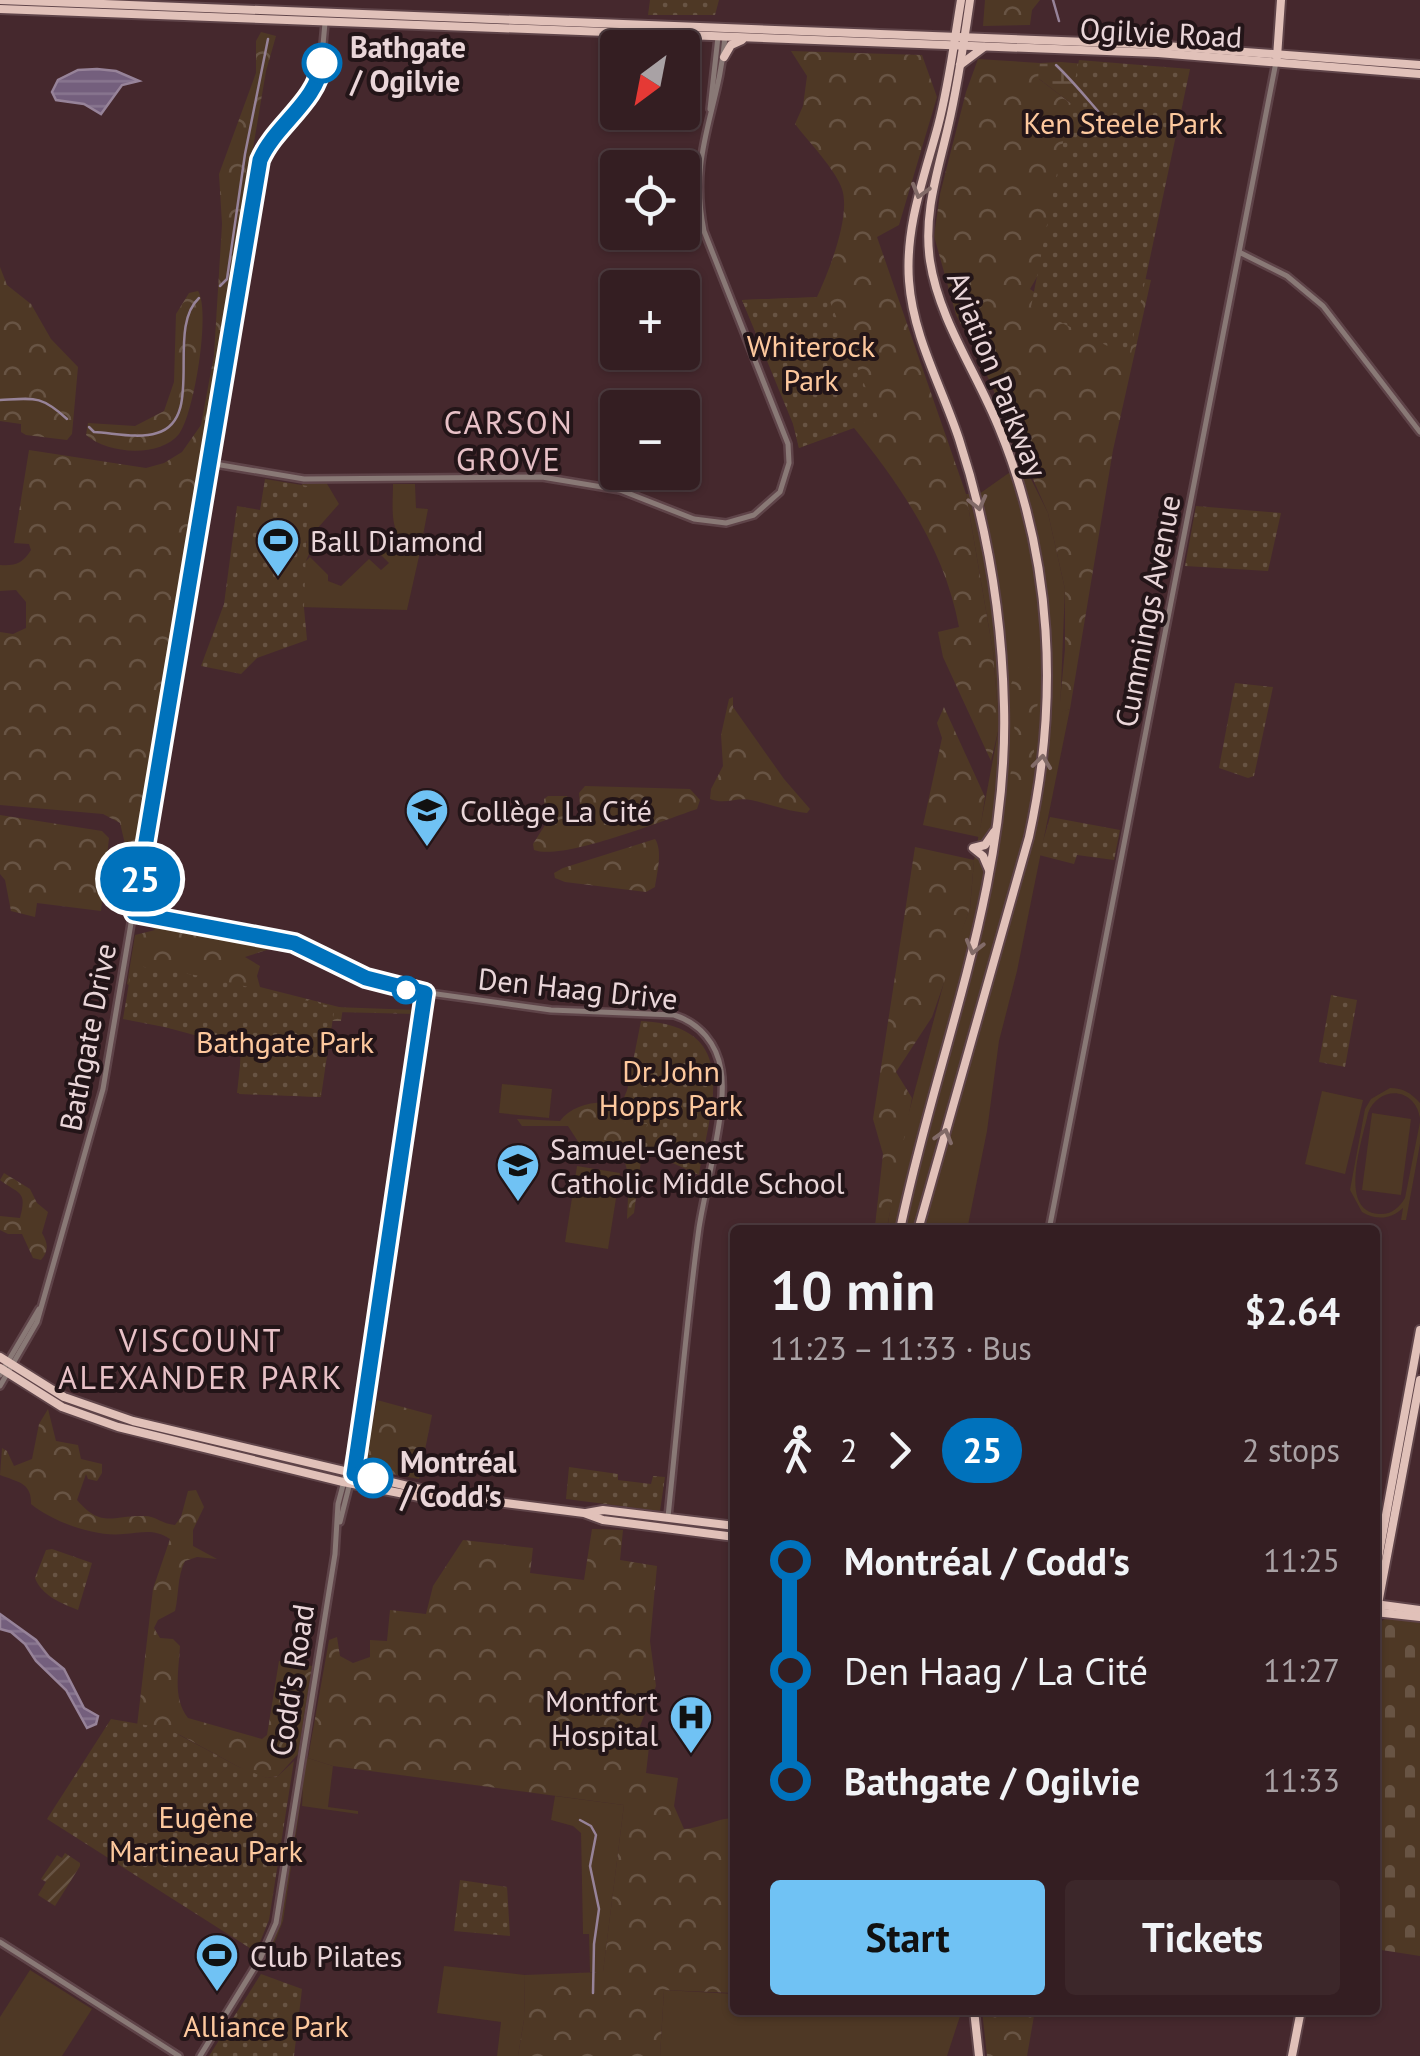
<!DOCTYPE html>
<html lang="en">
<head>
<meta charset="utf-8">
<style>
  :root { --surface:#341e22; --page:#3c272a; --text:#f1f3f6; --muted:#a9a2a5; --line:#4e3c40; --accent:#70c2f4 }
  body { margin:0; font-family:"PT Sans",sans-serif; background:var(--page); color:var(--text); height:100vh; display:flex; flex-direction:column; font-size:38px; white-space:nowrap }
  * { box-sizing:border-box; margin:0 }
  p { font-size:32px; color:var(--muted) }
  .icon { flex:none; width:55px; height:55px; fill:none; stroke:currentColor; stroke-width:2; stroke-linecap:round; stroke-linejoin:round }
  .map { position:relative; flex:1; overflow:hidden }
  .details { position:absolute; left:730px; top:1225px; width:650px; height:790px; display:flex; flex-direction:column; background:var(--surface); border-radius:10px; box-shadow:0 2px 8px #0004,0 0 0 2px var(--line) }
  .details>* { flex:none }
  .badge { padding:0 20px; border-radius:32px; font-size:35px; line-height:65px }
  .needle { width:65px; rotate:212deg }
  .buttons { position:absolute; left:600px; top:30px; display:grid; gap:20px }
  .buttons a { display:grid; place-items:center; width:100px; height:100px; border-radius:10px; background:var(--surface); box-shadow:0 2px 8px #0004,0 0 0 2px var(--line); font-size:50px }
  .map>.badge { position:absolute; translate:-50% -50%; box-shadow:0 0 0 5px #fff }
  .legs { display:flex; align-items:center; gap:15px; height:110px; padding:0 40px; font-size:32px }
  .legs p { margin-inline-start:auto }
  .summary { display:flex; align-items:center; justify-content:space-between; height:170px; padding:0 40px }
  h1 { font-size:55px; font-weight:600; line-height:75px }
  .primary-button { display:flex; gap:20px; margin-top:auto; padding:20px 40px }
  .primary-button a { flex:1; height:115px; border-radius:10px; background:var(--accent); color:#111; font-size:40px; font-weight:600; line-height:115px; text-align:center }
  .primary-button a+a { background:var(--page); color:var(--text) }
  ul { padding:0 40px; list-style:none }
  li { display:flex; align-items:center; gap:35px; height:110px; font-size:38px }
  li i { display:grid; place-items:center; width:15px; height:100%; margin:0 12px; background:currentColor }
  li i::after { content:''; width:25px; height:25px; margin:-12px; border:8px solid; border-radius:50%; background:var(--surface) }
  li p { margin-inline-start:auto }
  li:first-child i { background:linear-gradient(#0000 50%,currentColor 0) }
  li:last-child i { background:linear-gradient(currentColor 50%,#0000 0) }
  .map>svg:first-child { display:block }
  .grass { fill:#4e3825 }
  .forest { fill:url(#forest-crowns) }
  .wetland { fill:url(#wetland-marsh) }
  .cemetery { fill:url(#cemetery-stones) }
  .park { fill:url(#park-dots) }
  .garden { fill:url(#garden-furrows) }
  .water { fill:url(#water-rules); stroke:#978399; stroke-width:2.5 }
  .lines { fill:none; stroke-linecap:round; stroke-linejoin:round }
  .stream { stroke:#978399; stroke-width:2.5 }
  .minor-casing { stroke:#5f4449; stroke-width:10 }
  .major-casing { stroke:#5f4449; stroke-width:12 }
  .minor { stroke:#897976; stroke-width:5 }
  .major { stroke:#e1c1b9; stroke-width:8 }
  .oneway { stroke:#826b68 }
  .line-1-casing { stroke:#fff; stroke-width:22 }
  .line-1 { stroke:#0072bc; stroke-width:15 }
  .stop-1-dot { fill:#fff; stroke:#0072bc; stroke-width:5 }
  .labels { text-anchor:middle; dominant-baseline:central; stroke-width:8; stroke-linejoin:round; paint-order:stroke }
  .street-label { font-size:30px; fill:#ead6d9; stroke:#231518 }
  .stop-label { font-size:30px; font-weight:bold; fill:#ead6d9; stroke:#231518; text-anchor:start }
  .park-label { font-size:30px; fill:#fdc89d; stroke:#231518 }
  .poi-label { font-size:30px; fill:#ead6d9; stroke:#231518; text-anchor:start }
  .neighbourhood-label { font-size:32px; letter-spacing:2.5px; fill:#e8c1c7; stroke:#231518 }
</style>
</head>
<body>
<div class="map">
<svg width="1420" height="2056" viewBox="0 0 1420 2056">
  <defs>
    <pattern id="forest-crowns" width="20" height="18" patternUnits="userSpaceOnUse" patternTransform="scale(2.5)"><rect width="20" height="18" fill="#4e3825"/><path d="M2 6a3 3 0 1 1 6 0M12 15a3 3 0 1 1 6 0" fill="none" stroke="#685444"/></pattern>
    <pattern id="wetland-marsh" width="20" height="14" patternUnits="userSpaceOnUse" patternTransform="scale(2.5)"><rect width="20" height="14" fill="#4e3825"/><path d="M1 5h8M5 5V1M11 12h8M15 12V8" fill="none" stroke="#685444"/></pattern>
    <pattern id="cemetery-stones" width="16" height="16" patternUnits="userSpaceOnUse" patternTransform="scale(2.5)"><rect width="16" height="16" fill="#4e3825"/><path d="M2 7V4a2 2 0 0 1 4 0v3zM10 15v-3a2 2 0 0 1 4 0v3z" fill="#685444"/></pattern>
    <pattern id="park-dots" width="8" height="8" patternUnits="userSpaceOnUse" patternTransform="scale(2.5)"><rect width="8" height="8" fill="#4e3825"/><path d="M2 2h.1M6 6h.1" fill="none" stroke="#685444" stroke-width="1.8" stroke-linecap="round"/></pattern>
    <pattern id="garden-furrows" width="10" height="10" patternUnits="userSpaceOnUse" patternTransform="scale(2.5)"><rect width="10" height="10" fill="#4e3825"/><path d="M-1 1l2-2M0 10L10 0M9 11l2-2" fill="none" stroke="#685444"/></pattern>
    <pattern id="water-rules" width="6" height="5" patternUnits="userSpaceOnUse" patternTransform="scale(2.5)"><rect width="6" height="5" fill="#745f7d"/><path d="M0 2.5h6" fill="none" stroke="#88758f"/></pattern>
  </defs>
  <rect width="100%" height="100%" fill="#45282d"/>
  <!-- grass -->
  <g class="grass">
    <path d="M1023,463L1048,513L1065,589L1060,712L1070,709L1017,971L999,1041L987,1131L967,1230H887L899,1149L948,967L970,908L974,860L999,727L993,652L966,494H979Z"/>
    <path d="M326,482L339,504L309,538V554L306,561L310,557L328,575V581L341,586L369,559L381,570L389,563L378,552L383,548L379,543L381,541L412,547C388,537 393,507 393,484H415L416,508L428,509L421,546L444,551L443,556L420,552L407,610L299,607L302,542L307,543L298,518L302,483Z"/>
    <path d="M502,1084L552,1089L549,1118L499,1113Z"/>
    <path d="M1390,1088C1403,1088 1411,1093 1420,1103V1118C1415,1087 1379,1085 1368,1113C1363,1139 1337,1211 1379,1214C1391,1215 1399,1208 1405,1198L1420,1122V1144L1406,1220H1401L1403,1208C1390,1220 1376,1220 1362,1212L1350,1190L1365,1109L1371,1099Z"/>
    <path d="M1322,1091L1363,1100L1345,1174L1305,1164Z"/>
    <path d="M1372,1113L1411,1119L1401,1195L1362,1190Z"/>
    <path d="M577,1166L620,1173L608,1249L565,1242Z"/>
    <path d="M308,1758L333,1766L328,1807L358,1811V1814L302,1806L303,1787L283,1921L268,1959L265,1958L280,1921L303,1759Z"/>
    <path d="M555,1796L624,1805L603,1973L590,1972L589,1934H583L581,1833L573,1826L551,1820Z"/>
    <path d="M444,1966L525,1975L524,2020L518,2056H497L501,2022L437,2013Z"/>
    <path d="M30,1970L92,2009L62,2056H0V2017Z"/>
    <path d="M664,1990L735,1994V2010H962L947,2056H660Z"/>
  </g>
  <!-- forest -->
  <g class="forest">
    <path d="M985,0H1040L1032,10L1030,25L983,26Z"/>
    <path d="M261,32L276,36L266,71L127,898L116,896L125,844L120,823L103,814L0,805V632L13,634L26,628V602L16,590L0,591V565C16,566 23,563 31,550L29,544L14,543L29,450L146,468L164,463L182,452L201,425L214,355L222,224L219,174L256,73V41Z"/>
    <path d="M791,51L922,55L937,97L899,225L877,237L966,494L993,652L999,727L991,761L943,657L938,632L959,627C945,551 902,487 854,428L799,448L790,410L742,300L817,297C829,271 851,216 842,189C836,170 808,141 795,124L803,106L807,76Z"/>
    <path d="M978,59L1040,63L1039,79L1081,111L1095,177L1030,289L1104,341L1145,279L1151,280L1113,450L1070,709L1059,713L1065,649V589L1048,513L977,353L956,315L934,236L940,194L966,92Z"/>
    <path d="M0,267L7,285L31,304L51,339L78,367L72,434L67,440L26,435L21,432V424L0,421Z"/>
    <path d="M198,291C211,311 194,415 179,434C160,458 107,454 86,435L88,423L135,426L164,411L174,382L176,314L189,293Z"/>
    <path d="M1026,666L1037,673C1042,700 1036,704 1034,728C1031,751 1042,778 1026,798L1010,788L1009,783C1010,772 1014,761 1016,751C1019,724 995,682 1026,666Z"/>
    <path d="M733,697V707L784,779L810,809L807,813C787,811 770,804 751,800C737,797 725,805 710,799L711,789L723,766L721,735L729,699Z"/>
    <path d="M944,707L985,797L979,837L923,825L942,738L937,723Z"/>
    <path d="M585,786L690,789L700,800L697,809C664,820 563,861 534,850L533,844L545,825L544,799L548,796H567L570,805L563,821L581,816L579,793Z"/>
    <path d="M0,815L102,831L109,838L101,911L37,903L35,917L11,911L5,880L0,874Z"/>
    <path d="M655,839C663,851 657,873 655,887L646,892L565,882L555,878L554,873L563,868Z"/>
    <path d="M915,847L974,860L970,908L932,1017L896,1072L912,1098L887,1227L875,1226L883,1154L873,1119Z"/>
    <path d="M141,918L274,945L270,949L245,957L260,966L257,976L260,987L343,1008L341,1021H332L321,1097L237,1093L242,1048L161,1026L147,1000L153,997L127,984L135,935L155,930Z"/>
    <path d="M630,1083L639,1119L658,1130L648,1151L642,1153L634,1213L627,1219L629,1177L622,1152L605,1144L579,1143L568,1126H522L517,1119L560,1121C573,1103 602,1099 621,1105Z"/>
    <path d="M4,1173L30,1189L37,1203L48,1212L42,1233C48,1243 49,1251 41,1260L33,1258L22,1234H8L0,1230V1216L20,1218C28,1190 18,1194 0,1180Z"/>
    <path d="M377,1400L432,1415L419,1479L364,1469Z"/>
    <path d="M48,1409L56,1441L78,1445L81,1459L102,1464V1473L97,1481L88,1479L86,1474L77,1500C102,1529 112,1515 144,1516C156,1516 162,1524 175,1525L181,1517L188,1491L196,1490L204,1507L193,1530V1546L217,1559L197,1557L185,1561C177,1577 179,1594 175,1611L158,1620L154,1628L160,1638L173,1639L180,1646C179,1670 172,1698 188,1718L262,1739L267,1735L279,1661L312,1666L298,1754L278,1776L267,1778L250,1773L180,1735L137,1726L153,1589L170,1539C153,1528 142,1533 123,1534C95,1537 53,1522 31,1504C32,1483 18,1482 0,1475L2,1448L7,1451L14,1466L32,1459L39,1424Z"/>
    <path d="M592,1529L623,1530L620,1560L657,1566L650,1641L656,1686L638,1731L650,1738L646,1773L678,1778L674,1806L684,1829C703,1828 717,1818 735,1818V1993L664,1990L660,2056H518L524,2020L525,1975L603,1972L624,1805L333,1766L308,1758L329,1640L337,1637L340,1656L353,1663L370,1657V1640L387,1641L390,1610L426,1614L433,1586L463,1540L533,1548L530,1573L584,1580Z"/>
    <path d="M982,2010H1035L1027,2056H987Z"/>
  </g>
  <!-- wetland -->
  <path class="wetland" d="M1061,62L1131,68L1081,111L1038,78L1040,63Z"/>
  <!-- cemetery -->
  <path class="cemetery" d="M1386,1618L1420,1622V1956L1375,1949V1655L1382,1621Z"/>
  <!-- park -->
  <g class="park">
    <path d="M650,0H719L715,15H648Z"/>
    <path d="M1079,60L1190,69L1129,357L1031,307Z"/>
    <path d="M828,297L878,417L799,448L793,424L742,300Z"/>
    <path d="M265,479L308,486L304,608L307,640L257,658L241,674L201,666L224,604L237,506L260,510Z"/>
    <path d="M1196,506L1281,513L1268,571L1185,566Z"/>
    <path d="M1235,683L1273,687L1254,776L1248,778L1219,768Z"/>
    <path d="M1050,817L1120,830L1114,860L1077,855L1074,864L1039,855Z"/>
    <path d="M132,965L201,976L334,1007L417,1010L416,1014L334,1012L320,1097L239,1094L241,1042L123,1019Z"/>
    <path d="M1331,995L1357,1000L1345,1067L1319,1062Z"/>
    <path d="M641,1021C743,1026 711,1106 699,1175L644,1150L647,1124L621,1122Z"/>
    <path d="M569,1467L618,1474V1480L651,1484L653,1476L665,1477L660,1511L566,1499Z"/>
    <path d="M52,1549L92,1563L78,1610C62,1604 41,1595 35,1578L46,1550Z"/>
    <path d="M111,1719L168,1729L239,1767L267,1778L278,1776L294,1761L269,1920L256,1952L47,1819Z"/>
    <path d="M460,1880L507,1887L510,1936L454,1931Z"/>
    <path d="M261,1974L302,1989L294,2056H209Z"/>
  </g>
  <!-- garden -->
  <path class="garden" d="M65,1853L80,1863V1866L55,1906L38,1895L46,1882L41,1879L57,1855L62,1858Z"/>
  <!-- water -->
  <g class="water">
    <path d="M97,69L116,71L139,81L122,85L101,114L84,104L56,100L52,92L58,80L78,70Z"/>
    <path d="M0,1614L36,1640L49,1657L64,1669L84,1708L98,1716L96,1724L87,1728L66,1690L36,1661L25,1644L11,1632L0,1629Z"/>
  </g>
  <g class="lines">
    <!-- stream -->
    <g class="stream">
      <path d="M1053,0L1059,21"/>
      <path d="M1056,65C1078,86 1094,108 1115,130"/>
      <path d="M220,286L227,279L245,154L268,39"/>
      <path d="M0,400C34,398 41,395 67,419"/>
      <path d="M89,427L94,432C114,433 138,439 157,433C206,419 165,329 199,298"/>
      <path d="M580,1820L591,1826L596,1835L590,1866L599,1909L594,1944L593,1993"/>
    </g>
    <!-- minor casing -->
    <g class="minor-casing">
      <g id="minor">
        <path d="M710,109L718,37"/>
        <path d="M1241,253L1287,276L1323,306L1420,432"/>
        <path d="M209,463L304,479L542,477L620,490L694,519L726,523L754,515L780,492L789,463L788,444L704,231C688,152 719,112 725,37"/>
        <path d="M134,913L294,943L366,979L401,989L551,1010L674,1015C700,1023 717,1044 721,1070C728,1108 705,1187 699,1228C686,1324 678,1421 668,1517"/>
        <path d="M1049,1230L1276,62"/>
        <path d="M0,1375L39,1309"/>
        <path d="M0,1386L37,1322L103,1089L260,160L320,77L325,23"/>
        <path d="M340,1522L362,1435L425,993"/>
        <path d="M0,1942L179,2056"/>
        <path d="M200,2056L261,1957L276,1923L335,1554L338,1504L362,1413"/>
      </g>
    </g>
    <!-- major casing -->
    <g class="major-casing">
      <g id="major">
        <path d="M0,0L1139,44L1420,65"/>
        <path d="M0,9L1158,53L1420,74"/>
        <path d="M724,57L731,45L742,40"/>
        <path d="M1277,57L1281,0"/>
        <path d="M960,65L984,47"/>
        <path d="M989,870L983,856L973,848L985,845L994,832"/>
        <path d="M900,1230C936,1055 1009,887 1004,706C1002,615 987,525 959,439C942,387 913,337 909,281C905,227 924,178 938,126C949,85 954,42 961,0"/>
        <path d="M918,1230L1029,837C1059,700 1053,559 999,428C977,373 939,320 930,261C923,214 938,171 948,127C958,85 964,42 970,0"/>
        <path d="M0,1357L64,1397L133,1421L450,1496L584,1513L603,1520L735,1537"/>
        <path d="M0,1368L62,1407L118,1427L343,1482L425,1498L442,1497"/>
        <path d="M586,1513L603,1510L735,1526"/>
        <path d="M1375,1575L1420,1330"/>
        <path d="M1375,1604L1420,1610"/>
        <path d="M1375,1612L1420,1617"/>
        <path d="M1375,1620L1420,1380"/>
        <path d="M974,2010L979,2056"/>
        <path d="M1292,2056L1301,2010"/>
      </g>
    </g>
    <!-- minor -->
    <use href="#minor" class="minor"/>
    <!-- major -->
    <use href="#major" class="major"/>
  </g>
  <!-- one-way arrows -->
  <defs><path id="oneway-chevron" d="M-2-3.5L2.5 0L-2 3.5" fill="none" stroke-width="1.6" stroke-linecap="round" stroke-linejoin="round" transform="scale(2.5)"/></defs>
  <g class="oneway">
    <use href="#oneway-chevron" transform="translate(920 191) rotate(106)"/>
    <use href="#oneway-chevron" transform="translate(978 503) rotate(76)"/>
    <use href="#oneway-chevron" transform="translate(1042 762) rotate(-83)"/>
    <use href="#oneway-chevron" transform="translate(974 947) rotate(105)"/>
    <use href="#oneway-chevron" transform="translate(944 1136) rotate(-74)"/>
  </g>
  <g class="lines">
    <!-- line-1 casing -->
    <g class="line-1-casing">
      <path id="line-1" d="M322,63C317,102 275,125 260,160L134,913L294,943L366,978L425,993L354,1474L373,1478"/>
    </g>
    <!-- line-1 -->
    <use href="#line-1" class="line-1"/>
  </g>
  <!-- icons -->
  <defs>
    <g id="stadium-pin" transform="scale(2.25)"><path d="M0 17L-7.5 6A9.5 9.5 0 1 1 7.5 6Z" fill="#70c2f4" stroke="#231518"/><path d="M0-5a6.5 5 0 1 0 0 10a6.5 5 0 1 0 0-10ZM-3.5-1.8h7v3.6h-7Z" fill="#111"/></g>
    <g id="university-pin" transform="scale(2.25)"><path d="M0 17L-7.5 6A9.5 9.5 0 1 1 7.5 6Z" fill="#70c2f4" stroke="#231518"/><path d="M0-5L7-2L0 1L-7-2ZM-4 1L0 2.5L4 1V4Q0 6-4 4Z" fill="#111"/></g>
    <g id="school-pin" transform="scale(2.25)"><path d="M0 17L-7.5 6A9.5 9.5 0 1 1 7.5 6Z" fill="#70c2f4" stroke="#231518"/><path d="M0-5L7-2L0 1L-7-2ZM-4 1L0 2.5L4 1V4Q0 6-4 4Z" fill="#111"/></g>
    <g id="hospital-pin" transform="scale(2.25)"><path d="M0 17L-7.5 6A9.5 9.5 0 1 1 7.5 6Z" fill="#70c2f4" stroke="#231518"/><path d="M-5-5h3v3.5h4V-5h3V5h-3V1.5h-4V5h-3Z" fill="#111"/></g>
  </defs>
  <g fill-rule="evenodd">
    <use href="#stadium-pin" x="278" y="540"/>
    <use href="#university-pin" x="427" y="810"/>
    <use href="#school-pin" x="518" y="1165"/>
    <use href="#hospital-pin" x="691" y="1717"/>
    <use href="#stadium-pin" x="217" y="1955"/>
  </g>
  <!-- markers -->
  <g class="stop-1-dot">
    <circle cx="322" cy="63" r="18"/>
    <circle cx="406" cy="990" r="12"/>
    <circle cx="373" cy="1478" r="18"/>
  </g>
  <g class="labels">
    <!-- street labels -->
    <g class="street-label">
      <text transform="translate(1161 32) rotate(3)">Ogilvie Road</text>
      <text transform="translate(998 374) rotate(68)">Aviation Parkway</text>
      <text transform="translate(1147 611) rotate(-79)">Cummings Avenue</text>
      <text transform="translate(578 988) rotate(6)">Den Haag Drive</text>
      <text transform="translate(87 1037) rotate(-79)">Bathgate Drive</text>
      <text transform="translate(291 1680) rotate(-81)">Codd's Road</text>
    </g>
    <!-- stop labels -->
    <g class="stop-label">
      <text x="350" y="46">Bathgate<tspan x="350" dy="34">/ Ogilvie</tspan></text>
      <text x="400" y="1461">Montréal<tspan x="400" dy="34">/ Codd's</tspan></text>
    </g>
    <!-- park labels -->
    <g class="park-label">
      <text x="1123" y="122">Ken Steele Park</text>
      <text x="811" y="345">Whiterock<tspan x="811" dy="34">Park</tspan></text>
      <text x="285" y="1041">Bathgate Park</text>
      <text x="671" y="1070">Dr. John<tspan x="671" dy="34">Hopps Park</tspan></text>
      <text x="206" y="1816">Eugène<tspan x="206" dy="34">Martineau Park</tspan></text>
      <text x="266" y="2025">Alliance Park</text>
    </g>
    <!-- poi labels -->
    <g class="poi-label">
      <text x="310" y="540">Ball Diamond</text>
      <text x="460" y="810">Collège La Cité</text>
      <text x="550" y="1148">Samuel-Genest<tspan x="550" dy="34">Catholic Middle School</tspan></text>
      <text x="658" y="1700" text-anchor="end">Montfort<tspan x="658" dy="34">Hospital</tspan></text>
      <text x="250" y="1955">Club Pilates</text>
    </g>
    <!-- neighbourhood labels -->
    <g class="neighbourhood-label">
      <text x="509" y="422">CARSON<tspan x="509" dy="37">GROVE</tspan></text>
      <text x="201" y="1340">VISCOUNT<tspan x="201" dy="37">ALEXANDER PARK</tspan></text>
    </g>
  </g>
</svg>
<div class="buttons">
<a><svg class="needle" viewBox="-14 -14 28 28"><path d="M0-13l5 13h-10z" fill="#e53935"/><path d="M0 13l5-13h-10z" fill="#a9a2a5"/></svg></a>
<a><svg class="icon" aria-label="locate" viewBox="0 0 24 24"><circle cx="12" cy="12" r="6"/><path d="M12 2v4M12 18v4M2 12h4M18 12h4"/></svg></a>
<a>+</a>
<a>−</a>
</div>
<b class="badge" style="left:140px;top:879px;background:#0072bc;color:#fff">25</b>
<section class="details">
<div class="summary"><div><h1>10 min</h1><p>11:23 – 11:33 · Bus</p></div><b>$2.64</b></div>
<div class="legs"><svg class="icon" aria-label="walk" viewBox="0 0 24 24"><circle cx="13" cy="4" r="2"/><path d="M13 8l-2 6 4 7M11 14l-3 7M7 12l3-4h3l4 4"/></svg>2<svg class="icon" aria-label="forward" viewBox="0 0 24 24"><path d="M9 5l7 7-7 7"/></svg><b class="badge" style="background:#0072bc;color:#fff">25</b><p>2 stops</p></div>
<ul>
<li><i style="color:#0072bc"></i><b>Montréal / Codd's</b><p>11:25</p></li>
<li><i style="color:#0072bc"></i><span>Den Haag / La Cité</span><p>11:27</p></li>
<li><i style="color:#0072bc"></i><b>Bathgate / Ogilvie</b><p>11:33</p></li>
</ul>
<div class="primary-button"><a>Start</a><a>Tickets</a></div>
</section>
</div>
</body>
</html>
